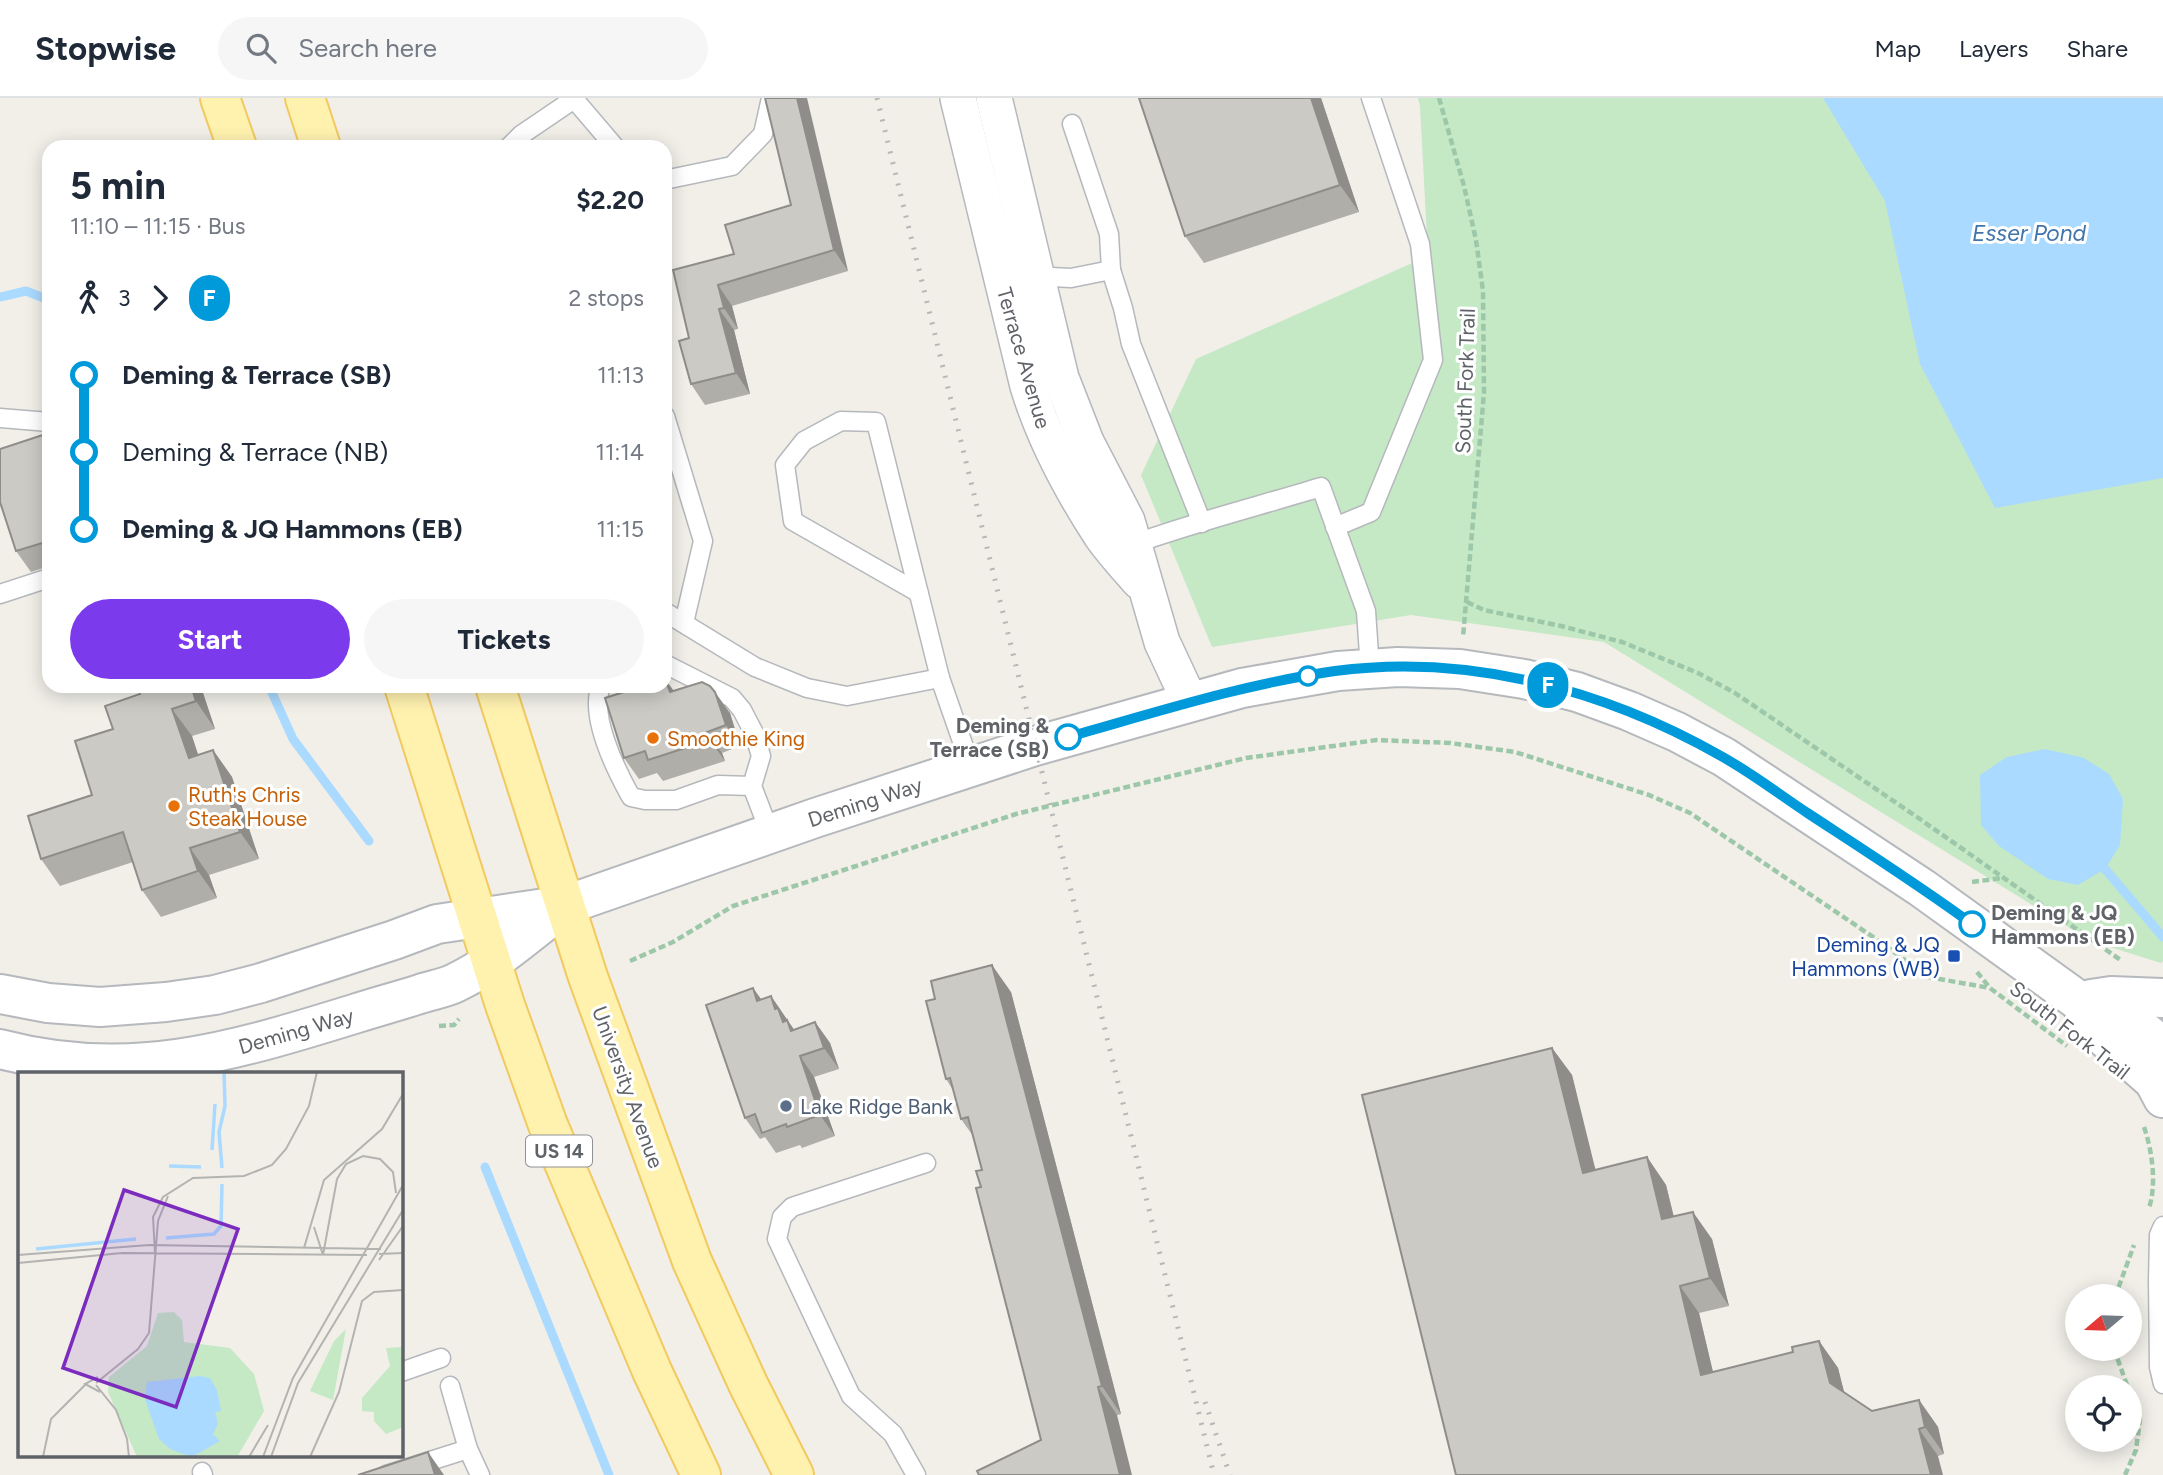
<!DOCTYPE html>
<html lang="en">
<head>
<meta charset="utf-8">
<style>
  :root { --surface:#fff; --page:#f6f6f7; --text:#1f2937; --muted:#747a83; --line:#e0e1e3; --accent:#7c3aed }
  body { margin:0; font-family:Figtree,sans-serif; background:var(--page); color:var(--text); height:100vh; display:flex; flex-direction:column; font-size:26px; white-space:nowrap }
  * { box-sizing:border-box; margin:0 }
  p { font-size:23px; color:var(--muted) }
  .icon { flex:none; width:38px; height:38px; fill:none; stroke:currentColor; stroke-width:2; stroke-linecap:round; stroke-linejoin:round }
  .map { position:relative; flex:1; overflow:hidden }
  .side { position:absolute; left:42px; top:42px; width:630px; height:553px; display:flex; flex-direction:column; background:var(--surface); border-radius:21px; box-shadow:0 4px 18px #0003 }
  .side>* { flex:none }
  .badge { padding:0 14px; border-radius:23px; font-size:24px; line-height:46px }
  .needle { width:46px; rotate:251deg }
  .controls { position:absolute; left:2065px; top:1186px; display:grid; gap:14px }
  .controls a { display:grid; place-items:center; width:77px; height:77px; border-radius:50%; background:var(--surface); box-shadow:0 4px 18px #0003; font-size:35px }
  .map>.badge { position:absolute; translate:-50% -50%; box-shadow:0 0 0 4px #fff }
  .legs { display:flex; align-items:center; gap:10px; height:77px; padding:0 28px; font-size:23px }
  .legs p { margin-inline-start:auto }
  .headline { display:flex; align-items:center; justify-content:space-between; height:119px; padding:0 28px }
  h1 { font-size:38px; font-weight:700; line-height:52px }
  .button { display:flex; gap:14px; margin-top:auto; padding:14px 28px }
  .button a { flex:1; height:80px; border-radius:42px; background:var(--accent); color:#fff; font-size:28px; font-weight:700; line-height:80px; text-align:center }
  .button a+a { background:var(--page); color:var(--text) }
  ul { padding:0 28px; list-style:none }
  li { display:flex; align-items:center; gap:24px; height:77px; font-size:26px }
  li i { display:grid; place-items:center; width:10px; height:100%; margin:0 9px; background:currentColor }
  li i::after { content:''; width:18px; height:18px; margin:-9px; border:5px solid; border-radius:50%; background:var(--surface) }
  li p { margin-inline-start:auto }
  li:first-child i { background:linear-gradient(#0000 50%,currentColor 0) }
  li:last-child i { background:linear-gradient(currentColor 50%,#0000 0) }
  header { display:flex; align-items:center; gap:42px; box-sizing:border-box; height:98px; padding:0 35px; background:var(--surface); border-bottom:2px solid var(--line) }
  header strong { font-size:33px }
  nav { display:flex; gap:38px; margin-inline-start:auto; font-size:24px }
  .search { width:490px; height:63px; background:var(--page); display:flex; align-items:center; gap:18px; box-sizing:border-box; padding:0 24px; border-radius:38px; color:var(--muted); font-size:26px }
  .map>svg:first-child { display:block }
  .green { fill:#c5e8c5 }
  .water { fill:#aadaff }
  .lines { fill:none; stroke-linecap:round; stroke-linejoin:round }
  .stream { stroke:#aadaff; stroke-width:9 }
  .service-casing { stroke:#b5b8bc; stroke-width:21 }
  .minor-casing { stroke:#b5b8bc; stroke-width:38 }
  .tertiary-casing { stroke:#b5b8bc; stroke-width:42 }
  .primary-casing { stroke:#f2c960; stroke-width:42 }
  .path { stroke:#9cc7a9; stroke-width:4.5; stroke-dasharray:7 3.5; stroke-linecap:butt }
  .service { stroke:#fff; stroke-width:18 }
  .minor { stroke:#fff; stroke-width:35 }
  .tertiary { stroke:#fff; stroke-width:38 }
  .primary { stroke:#fff2af; stroke-width:38 }
  .rail { stroke:#b6b7b8; stroke-width:5; stroke-dasharray:2 9; stroke-linecap:butt }
  .wall { fill:#afaea9 }
  .shaded-wall { fill:#8f8d8a }
  .building { fill:#cccac5; stroke:#8f8d8a; stroke-width:2 }
  .line-1-casing { stroke:#fff; stroke-width:16 }
  .line-1 { stroke:#009ada; stroke-width:10 }
  .stop-1-dot { fill:#fff; stroke:#009ada; stroke-width:3.5 }
  .food-dot { fill:#e8710a; stroke:#fff; stroke-width:2.5 }
  .transit-dot { fill:#1a4fb4; stroke:#fff; stroke-width:2.5 }
  .service-dot { fill:#5c6f8a; stroke:#fff; stroke-width:2.5 }
  .labels { text-anchor:middle; dominant-baseline:central; stroke-width:6; stroke-linejoin:round; paint-order:stroke }
  .shield { fill:#fff; stroke:#8f9295; stroke-width:2 }
  .shield-label { font-size:19px; font-weight:bold; fill:#5f6368 }
  .street-label { font-size:21px; fill:#5f6368; stroke:#fff }
  .stop-label { font-size:21px; font-weight:bold; fill:#5f6368; stroke:#fff; text-anchor:end }
  .food-label { font-size:21px; fill:#c56008; stroke:#fff; text-anchor:start }
  .transit-label { font-size:21px; fill:#164399; stroke:#fff; text-anchor:end }
  .service-label { font-size:21px; fill:#4e5e75; stroke:#fff; text-anchor:start }
  .water-label { font-size:23px; font-style:italic; fill:#4174aa; stroke:#fff }
  .inset-river { fill:none; stroke:#aadaff; stroke-width:3.5 }
  .inset-road { fill:none; stroke:#b3b3b1; stroke-width:2 }
  .view { fill:#7b2cbf; fill-opacity:0.15; stroke:#7b2cbf; stroke-width:3.5 }
  .inset-edge { fill:none; stroke:#5f6368; stroke-width:3.5 }
</style>
</head>
<body>
<header>
<strong>Stopwise</strong>
<div class="search"><svg class="icon" aria-label="search" viewBox="0 0 24 24"><circle cx="10" cy="10" r="6"/><path d="M15 15l6 6"/></svg>Search here</div>
<nav><a>Map</a><a>Layers</a><a>Share</a></nav>
</header>
<div class="map">
<svg width="2163" height="1377" viewBox="0 0 2163 1377">
  <rect width="100%" height="100%" fill="#f1efe8"/>
  <!-- green -->
  <path class="green" d="M1418,0H2163V863L2161,865L2091,843L1604,544L1411,517L1212,549L1141,377L1196,261L1428,158L1420,8Z"/>
  <!-- water -->
  <g class="water">
    <path d="M1823,0H2163V380L1995,410L1920,266L1885,103Z"/>
    <path d="M2045,651L2084,660L2109,676L2123,701L2120,747L2105,771L2078,787L2048,781L1999,748L1981,727L1980,677L2007,659Z"/>
  </g>
  <g class="lines">
    <!-- stream -->
    <g class="stream">
      <path d="M0,199L26,193L49,202"/>
      <path d="M269,588L293,641L369,743"/>
      <path d="M2105,771L2163,839"/>
      <path d="M485,1069L609,1377"/>
    </g>
    <!-- service casing -->
    <g class="service-casing">
      <g id="service">
        <path d="M1072,26L1109,136L1111,172"/>
        <path d="M509,49L521,37L574,1L615,49"/>
        <path d="M665,80L669,81L732,68L763,36L771,0"/>
        <path d="M1031,178L1071,180L1111,172L1123,210L1131,246L1202,425"/>
        <path d="M665,318L703,443L684,525"/>
        <path d="M0,320L49,324"/>
        <path d="M1335,429L1371,414L1433,262L1420,146L1371,0"/>
        <path d="M1134,446C1195,424 1259,408 1321,389L1366,513L1370,571"/>
        <path d="M919,495L793,423L785,367L804,343L841,323L876,324L940,580"/>
        <path d="M0,496L49,480"/>
        <path d="M665,514L755,569L807,590L847,598L940,580L971,669"/>
        <path d="M665,566L732,600L742,612L754,635L761,658L752,688L770,735"/>
        <path d="M601,588C589,618 616,672 631,699L645,702H676L718,687L752,688"/>
        <path d="M2163,1128L2159,1137L2158,1183L2159,1269L2163,1286"/>
        <path d="M401,1274L441,1260"/>
        <path d="M450,1288L468,1351L480,1377"/>
        <path d="M202,1374L203,1377"/>
        <path d="M386,1377L468,1351"/>
        <path d="M916,1377L893,1336L851,1298L777,1141L782,1119L792,1109L926,1065"/>
      </g>
    </g>
    <!-- minor casing -->
    <g class="minor-casing">
      <g id="minor">
        <path d="M958,0L1028,288C1044,341 1071,391 1101,437C1112,453 1126,468 1139,483"/>
        <path d="M994,0L1061,280L1086,344L1127,423L1162,544L1190,604"/>
      </g>
    </g>
    <!-- tertiary casing -->
    <g class="tertiary-casing">
      <g id="tertiary">
        <path d="M0,896L48,905L100,909L166,904L215,897L261,885L394,842L437,826L566,807L815,720L1035,648L1242,590L1338,573L1398,569L1460,571L1524,581L1577,594L1629,613L1677,634L1724,659L1922,790L2079,903L2123,916L2163,949"/>
        <path d="M2091,901L2111,898L2163,900"/>
        <path d="M2079,903L2103,938L2154,983L2163,1000"/>
        <path d="M0,951C129,985 231,954 354,916C376,909 398,903 420,896C432,892 445,890 455,885C495,866 529,835 564,808"/>
      </g>
    </g>
    <!-- primary casing -->
    <g class="primary-casing">
      <g id="primary">
        <path d="M220,0L237,49"/>
        <path d="M305,0L321,49"/>
        <path d="M404,588L505,907L548,1027L652,1273L701,1377"/>
        <path d="M495,588L588,879L692,1163L748,1286L794,1377"/>
      </g>
    </g>
    <!-- path -->
    <g class="path">
      <path d="M1439,0L1464,88L1476,142L1483,193L1484,295L1463,539"/>
      <path d="M1467,504L1484,512L1561,528L1622,544L1698,575L1735,595L1917,719L2122,863"/>
      <path d="M1972,784L2002,780"/>
      <path d="M630,863L673,844L733,808L1016,716L1246,660L1377,642L1450,645L1515,654L1649,697L1690,715L1879,843L1928,879L1990,890"/>
      <path d="M1977,874L1990,890L2067,948"/>
      <path d="M439,928L454,927L459,921"/>
      <path d="M2144,1029C2152,1052 2157,1086 2149,1110"/>
      <path d="M2115,1199L2134,1147"/>
      <path d="M2114,1251L2128,1290"/>
      <path d="M2125,1377L2136,1352L2140,1322L2130,1294"/>
    </g>
    <!-- service -->
    <use href="#service" class="service"/>
    <!-- minor -->
    <use href="#minor" class="minor"/>
    <!-- tertiary -->
    <use href="#tertiary" class="tertiary"/>
    <!-- primary -->
    <use href="#primary" class="primary"/>
    <!-- rail -->
    <g class="rail">
      <path d="M877,0L1214,1377"/>
      <path d="M1205,1304L1230,1377"/>
    </g>
  </g>
  <!-- wall -->
  <g class="wall">
    <path d="M765,0L848,173L732,208L738,231L734,232L750,296L705,307L691,286L689,240L734,156L791,107Z"/>
    <path d="M1321,0L1359,114L1204,165L1185,138Z"/>
    <path d="M49,335V468L31,474L16,453Z"/>
    <path d="M665,581L674,593L730,615L740,648L722,655L725,663L663,683L657,675L639,681L624,660Z"/>
    <path d="M203,595L215,631L192,638L198,657L213,652L232,679L259,761L209,777L217,800L161,819L142,792L133,764L60,788L41,761L92,697L113,631Z"/>
    <path d="M753,890L761,901L771,898L794,932L815,924L830,945L839,971L814,979L835,1038L802,1050L800,1047L776,1055L765,1039L760,1041L745,1020Z"/>
    <path d="M1011,894L1121,1316L1041,1342L981,1089L982,1072L973,1038L961,1021L953,992L946,981Z"/>
    <path d="M1552,950L1572,977L1595,1072L1647,1059L1666,1087L1674,1119L1712,1141L1729,1208L1699,1215L1713,1274L1793,1254L1819,1243L1838,1270L1844,1295L1872,1313L1919,1302L1938,1329L1944,1356L1938,1358L1456,1377Z"/>
  </g>
  <!-- shaded-wall -->
  <g class="shaded-wall">
    <path d="M797,0H807L848,173L834,152Z"/>
    <path d="M1311,0H1321L1359,114L1340,87Z"/>
    <path d="M718,187L732,208L738,231L724,210Z"/>
    <path d="M719,211L734,232L750,296L736,275Z"/>
    <path d="M665,581L680,602L670,594Z"/>
    <path d="M191,588H198L203,595L215,631L196,603Z"/>
    <path d="M715,594L730,615L740,648L726,627Z"/>
    <path d="M172,611L192,638L208,687L189,660Z"/>
    <path d="M707,634L722,655L725,663L710,642Z"/>
    <path d="M213,652L232,679L259,761L240,734Z"/>
    <path d="M190,750L209,777L217,800L198,773Z"/>
    <path d="M992,867L1011,894L1121,1316L1102,1288Z"/>
    <path d="M753,890L768,911L757,903Z"/>
    <path d="M771,898L786,920L802,943L798,945L775,911Z"/>
    <path d="M815,924L830,945L839,971L824,950Z"/>
    <path d="M1552,950L1572,977L1603,1102L1583,1075Z"/>
    <path d="M800,958L814,979L835,1038L820,1017Z"/>
    <path d="M1647,1059L1666,1087L1681,1149L1662,1121Z"/>
    <path d="M1693,1114L1712,1141L1729,1208L1710,1180Z"/>
    <path d="M1680,1188L1699,1215L1720,1304L1701,1277Z"/>
    <path d="M1819,1243L1838,1270L1849,1313L1830,1285Z"/>
    <path d="M1098,1289L1117,1317L1132,1377H1120Z"/>
    <path d="M1919,1302L1938,1329L1944,1356L1925,1329Z"/>
    <path d="M1919,1331L1938,1358L1943,1377H1931Z"/>
    <path d="M428,1354L444,1377H435Z"/>
  </g>
  <!-- building -->
  <g class="building">
    <path d="M765,0H797L834,152L718,187L724,210L719,211L736,275L691,286L679,243L689,240L673,172L734,156L725,127L791,107Z"/>
    <path d="M1139,0H1311L1340,87L1185,138Z"/>
    <path d="M49,335V443L16,453L0,404V351Z"/>
    <path d="M665,581L670,594L702,584L710,588L715,594L726,627L707,634L710,642L648,662L645,653L624,660L605,600L643,588H665Z"/>
    <path d="M137,588H191L196,603L172,611L189,660L213,652L240,734L190,750L198,773L142,792L123,734L41,761L28,718L92,697L75,643L113,631L105,608L140,596Z"/>
    <path d="M992,867L1102,1288L1098,1289L1120,1377H979L977,1373L1041,1342L976,1090L981,1089L976,1073L982,1072L968,1019L961,1021L950,980L946,981L926,903L935,901L931,883Z"/>
    <path d="M753,890L757,903L771,898L775,911L778,910L783,924L787,922L791,933L815,924L824,950L800,958L820,1017L787,1029L786,1026L762,1035L755,1016L745,1020L706,907Z"/>
    <path d="M1552,950L1583,1075L1647,1059L1662,1121L1693,1114L1710,1180L1680,1188L1701,1277L1793,1254L1792,1249L1819,1243L1830,1285L1872,1313L1919,1302L1925,1329L1919,1331L1931,1377H1456L1362,997Z"/>
    <path d="M428,1354L435,1377H358Z"/>
  </g>
  <g class="lines">
    <!-- line-1 casing -->
    <g class="line-1-casing">
      <path id="line-1" d="M1068,639C1157,614 1244,586 1335,573C1469,555 1605,592 1721,658C1752,675 1780,697 1809,716C1864,752 1919,787 1972,826"/>
    </g>
    <!-- line-1 -->
    <use href="#line-1" class="line-1"/>
  </g>
  <!-- markers -->
  <g class="stop-1-dot">
    <circle cx="1308" cy="578" r="9"/>
    <circle cx="1068" cy="639" r="12"/>
    <circle cx="1972" cy="826" r="12"/>
  </g>
  <g class="food-dot">
    <circle cx="653" cy="640" r="7"/>
    <circle cx="174" cy="708" r="7"/>
  </g>
  <rect class="transit-dot" x="1947" y="851" width="14" height="14" rx="3.5"/>
  <circle class="service-dot" cx="786" cy="1008" r="7"/>
  <g class="labels">
    <!-- shield labels -->
    <rect class="shield" x="526" y="1037.5" width="66" height="31" rx="5"/>
    <g class="shield-label">
      <text x="559" y="1053">US 14</text>
    </g>
    <!-- street labels -->
    <g class="street-label">
      <text transform="translate(1024 260) rotate(74)">Terrace Avenue</text>
      <text transform="translate(1465 283) rotate(-88)">South Fork Trail</text>
      <text transform="translate(865 704) rotate(-18)">Deming Way</text>
      <text transform="translate(2070 932) rotate(38)">South Fork Trail</text>
      <text transform="translate(296 933) rotate(-16)">Deming Way</text>
      <text transform="translate(628 989) rotate(70)">University Avenue</text>
    </g>
    <!-- stop labels -->
    <g class="stop-label">
      <text x="1049" y="627">Deming &amp;<tspan x="1049" dy="24">Terrace (SB)</tspan></text>
      <text x="1991" y="814" text-anchor="start">Deming &amp; JQ<tspan x="1991" dy="24">Hammons (EB)</tspan></text>
    </g>
    <!-- food labels -->
    <g class="food-label">
      <text x="667" y="640">Smoothie King</text>
      <text x="188" y="696">Ruth's Chris<tspan x="188" dy="24">Steak House</tspan></text>
    </g>
    <!-- transit labels -->
    <g class="transit-label">
      <text x="1940" y="846">Deming &amp; JQ<tspan x="1940" dy="24">Hammons (WB)</tspan></text>
    </g>
    <!-- service labels -->
    <g class="service-label">
      <text x="800" y="1008">Lake Ridge Bank</text>
    </g>
    <!-- water labels -->
    <g class="water-label">
      <text x="2029" y="135">Esser Pond</text>
    </g>
  </g>
  <!-- overview -->
  <g transform="translate(18 974)">
    <rect width="385" height="385" fill="#f1efe8"/>
    <path d="M156,240L164,248L166,270L212,276L236,302L246,339L219,385H119L90,320L91,305L129,274L140,241ZM328,257L315,328L292,319L316,269ZM385,275V355L368,362L356,349V340L344,339V326L372,294L368,276Z" fill="#c5e8c5"/>
    <path d="M182,304L192,306L199,318L203,339L197,340L200,352L195,362L202,369L174,385L152,377L141,367L127,327L129,310Z" fill="#aadaff"/>
    <path class="inset-river" d="M194,78L197,32M151,94L183,95M204,96L201,60L207,34L206,0M148,166L196,162L203,154L204,112M18,177L118,167"/>
    <path class="inset-road" d="M296,155L305,183M286,176L306,108L364,57L385,22M137,181L135,145L145,125L175,106L226,104L254,93L268,77L291,34L299,0M361,182L385,181M0,183L131,173L363,177M305,183L319,107L328,92L345,84L362,87L375,100L378,121M361,188L385,154M0,191L104,181L349,183M80,305L67,312L82,320M78,311L120,277L131,261L140,149L150,124M78,313L98,338L109,367L111,385M25,385L33,347L67,313M231,385L250,353M245,385L275,306L385,113M253,385L280,311L385,138M292,385L321,320L344,229L356,220L385,218"/>
    <path class="view" d="M106,118L220,157L158,335L45,296Z"/>
    <rect width="385" height="385" class="inset-edge"/>
  </g>
</svg>
<div class="controls">
<a><svg class="needle" viewBox="-14 -14 28 28"><path d="M0-13l5 13h-10z" fill="#e53935"/><path d="M0 13l5-13h-10z" fill="#747a83"/></svg></a>
<a><svg class="icon" aria-label="locate" viewBox="0 0 24 24"><circle cx="12" cy="12" r="6"/><path d="M12 2v4M12 18v4M2 12h4M18 12h4"/></svg></a>
</div>
<b class="badge" style="left:1548px;top:587px;background:#009ada;color:#fff">F</b>
<section class="side">
<div class="headline"><div><h1>5 min</h1><p>11:10 – 11:15 · Bus</p></div><b>$2.20</b></div>
<div class="legs"><svg class="icon" aria-label="walk" viewBox="0 0 24 24"><circle cx="13" cy="4" r="2"/><path d="M13 8l-2 6 4 7M11 14l-3 7M7 12l3-4h3l4 4"/></svg>3<svg class="icon" aria-label="forward" viewBox="0 0 24 24"><path d="M9 5l7 7-7 7"/></svg><b class="badge" style="background:#009ada;color:#fff">F</b><p>2 stops</p></div>
<ul>
<li><i style="color:#009ada"></i><b>Deming &amp; Terrace (SB)</b><p>11:13</p></li>
<li><i style="color:#009ada"></i><span>Deming &amp; Terrace (NB)</span><p>11:14</p></li>
<li><i style="color:#009ada"></i><b>Deming &amp; JQ Hammons (EB)</b><p>11:15</p></li>
</ul>
<div class="button"><a>Start</a><a>Tickets</a></div>
</section>
</div>
</body>
</html>
